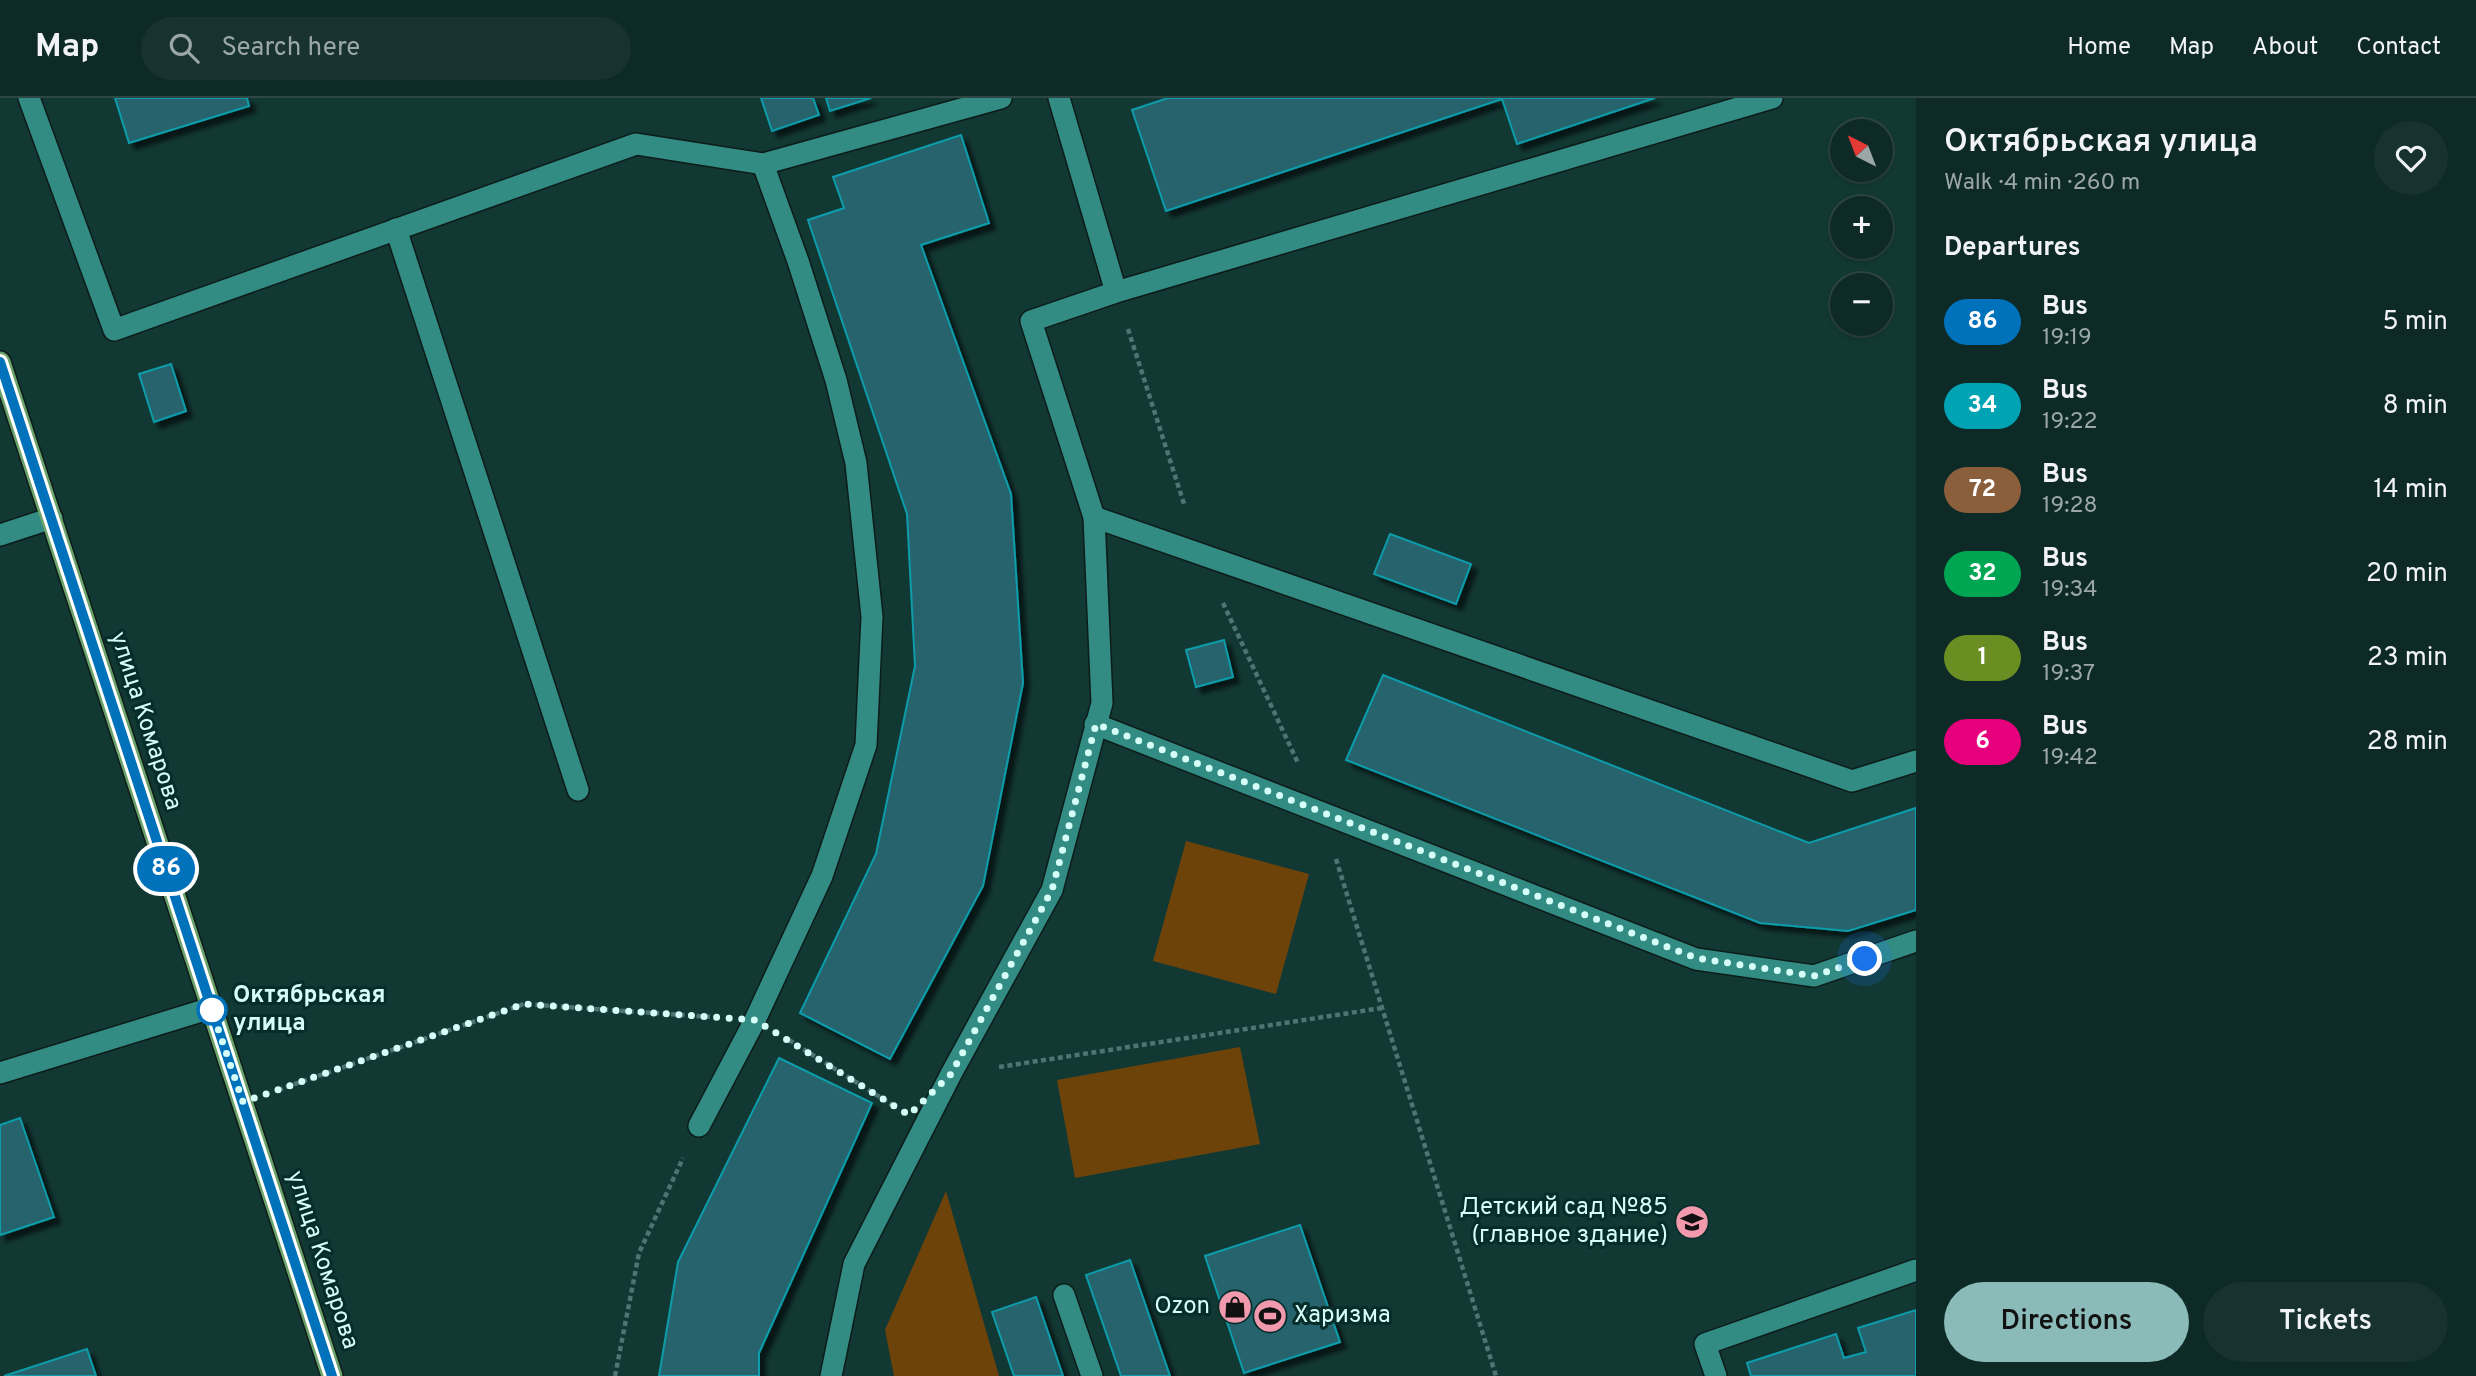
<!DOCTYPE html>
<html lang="en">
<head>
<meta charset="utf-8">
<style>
  :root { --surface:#0e2a27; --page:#17322f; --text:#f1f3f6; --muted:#9ba7a7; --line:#2e4644; --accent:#8bbbb9 }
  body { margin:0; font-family:Overpass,sans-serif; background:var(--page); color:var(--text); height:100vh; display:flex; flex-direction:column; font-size:26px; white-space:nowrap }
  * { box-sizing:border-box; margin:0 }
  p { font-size:23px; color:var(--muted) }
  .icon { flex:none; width:38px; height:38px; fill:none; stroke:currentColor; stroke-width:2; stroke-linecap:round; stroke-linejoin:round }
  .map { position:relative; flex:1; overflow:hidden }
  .details { display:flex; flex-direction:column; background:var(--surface); width:560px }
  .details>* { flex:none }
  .badge { padding:0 14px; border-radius:23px; font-size:24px; line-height:46px }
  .needle { width:46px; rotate:318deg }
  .controls { position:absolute; left:1830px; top:21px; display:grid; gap:14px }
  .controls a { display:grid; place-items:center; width:63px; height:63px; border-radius:50%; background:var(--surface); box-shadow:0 2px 5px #0004,0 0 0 2px var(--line); font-size:35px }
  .you { position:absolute; width:35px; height:35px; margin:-18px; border:5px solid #fff; border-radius:50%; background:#1a73e8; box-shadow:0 0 0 10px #1a73e833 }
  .map>.badge { position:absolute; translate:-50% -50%; box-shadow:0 0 0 4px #fff }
  h2 { padding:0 28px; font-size:26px; line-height:63px }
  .round { display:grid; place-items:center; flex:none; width:74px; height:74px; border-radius:37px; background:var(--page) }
  .headline { display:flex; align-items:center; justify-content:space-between; height:119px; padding:0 28px }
  h1 { font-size:33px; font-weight:600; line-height:52px }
  .primary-button { display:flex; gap:14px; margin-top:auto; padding:14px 28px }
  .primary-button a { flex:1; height:80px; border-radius:42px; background:var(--accent); color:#111; font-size:28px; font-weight:600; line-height:80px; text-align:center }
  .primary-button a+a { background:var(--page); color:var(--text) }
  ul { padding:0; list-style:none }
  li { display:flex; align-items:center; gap:21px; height:84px; padding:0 28px }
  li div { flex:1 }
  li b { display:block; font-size:26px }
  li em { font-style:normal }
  li .badge { min-width:77px; font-weight:700; text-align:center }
  header { display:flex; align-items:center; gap:42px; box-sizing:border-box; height:98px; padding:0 35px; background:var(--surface); border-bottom:2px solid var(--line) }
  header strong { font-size:33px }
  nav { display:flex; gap:38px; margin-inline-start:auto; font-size:24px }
  .search { width:490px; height:63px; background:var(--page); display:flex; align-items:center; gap:18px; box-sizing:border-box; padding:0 24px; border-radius:38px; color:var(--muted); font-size:26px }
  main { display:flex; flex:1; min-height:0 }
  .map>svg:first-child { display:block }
  .green { fill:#6e430a }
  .building { fill:#26646c; stroke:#0c9caa; stroke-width:2; filter:url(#shadow) }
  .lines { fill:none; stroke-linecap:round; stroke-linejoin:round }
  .lane-casing { stroke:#0d1c1a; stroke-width:24 }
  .street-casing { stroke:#0d1c1a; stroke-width:24 }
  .primary-casing { stroke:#0d1c1a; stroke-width:24 }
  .path { stroke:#4e7571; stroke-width:4.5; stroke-dasharray:5 3.5; stroke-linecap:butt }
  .lane { stroke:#328c83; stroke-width:21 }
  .street { stroke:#328c83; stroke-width:21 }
  .primary { stroke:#6aa26a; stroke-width:21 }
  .line-casing { stroke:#fff; stroke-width:16 }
  .line { stroke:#0072bc; stroke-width:10 }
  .walk { stroke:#d5fef8; stroke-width:7; stroke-dasharray:0 12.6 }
  .stop-dot { fill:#fff; stroke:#0072bc; stroke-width:3.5 }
  .labels { text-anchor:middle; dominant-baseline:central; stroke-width:6; stroke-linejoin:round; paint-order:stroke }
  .street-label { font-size:24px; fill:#d5fef8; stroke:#062d2a }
  .stop-label { font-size:24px; font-weight:bold; fill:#d5fef8; stroke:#062d2a; text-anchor:start }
  .poi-label { font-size:24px; fill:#d5fef8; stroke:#062d2a; text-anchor:end }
</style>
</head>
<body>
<header>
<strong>Map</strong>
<div class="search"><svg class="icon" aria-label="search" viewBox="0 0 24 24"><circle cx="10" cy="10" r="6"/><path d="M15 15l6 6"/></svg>Search here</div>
<nav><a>Home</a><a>Map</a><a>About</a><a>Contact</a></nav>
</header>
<main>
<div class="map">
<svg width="1916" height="1278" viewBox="0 0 1916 1278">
  <defs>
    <filter id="shadow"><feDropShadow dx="6" dy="6" stdDeviation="2" flood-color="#0009"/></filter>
  </defs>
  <rect width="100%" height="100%" fill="#123834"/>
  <!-- green -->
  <g class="green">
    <path d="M1186,743L1309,776L1276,896L1153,863Z"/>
    <path d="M1240,949L1260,1046L1075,1080L1057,982Z"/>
    <path d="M946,1093L999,1278H894L885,1232Z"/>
  </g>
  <!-- building -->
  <g class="building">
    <path d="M115,0H247L249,8L129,45Z"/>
    <path d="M761,0H813L819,17L772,33Z"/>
    <path d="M826,0H871L830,13Z"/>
    <path d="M1168,0H1655L1517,46L1502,1L1166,113L1132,12Z"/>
    <path d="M961,37L989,125L921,147L1011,396L1023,585L983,788L890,961L800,915L876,756L915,568L907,416L808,122L844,110L833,79Z"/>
    <path d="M171,266L186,313L154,324L139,276Z"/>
    <path d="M1390,436L1471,466L1456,506L1374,476Z"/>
    <path d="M1224,542L1233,579L1196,589L1186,552Z"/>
    <path d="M1383,577L1809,745L1916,710V812L1848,833L1760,825L1346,662Z"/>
    <path d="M779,960L872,1005L759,1255V1278H659L678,1164Z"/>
    <path d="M20,1020L54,1119L0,1137V1027Z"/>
    <path d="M1300,1127L1340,1244L1244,1275L1205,1158Z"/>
    <path d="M1130,1162L1170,1278H1121L1086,1177Z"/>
    <path d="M1036,1199L1063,1278H1014L992,1214Z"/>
    <path d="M1916,1212V1278H1751L1747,1265L1836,1236L1844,1260L1866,1254L1858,1230Z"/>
    <path d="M87,1251L96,1278H4Z"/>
  </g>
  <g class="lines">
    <!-- lane casing -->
    <g class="lane-casing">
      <g id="lane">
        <path d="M29,0L114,232L636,46L763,66L1001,0"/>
        <path d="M1059,0L1116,194"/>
        <path d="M396,131L578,692"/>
        <path d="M1094,419L1852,683L1916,663"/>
        <path d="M1095,626L1696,861L1814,878L1916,843"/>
        <path d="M699,1028L755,922L822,778L866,647L872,519L856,365L836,282L798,163L763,66"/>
        <path d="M1064,1197L1092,1278"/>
        <path d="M831,1278L854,1166L951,976L1052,792L1102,605L1094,419L1031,223L1116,194L1772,0"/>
        <path d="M1716,1278L1705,1246L1916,1172"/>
      </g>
    </g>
    <!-- street casing -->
    <g class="street-casing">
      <g id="street">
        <path d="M0,437L52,420"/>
        <path d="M0,975L211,910"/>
      </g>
    </g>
    <!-- primary casing -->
    <g class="primary-casing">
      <path id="primary" d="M0,264L332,1278"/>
    </g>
    <!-- path -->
    <g class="path">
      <path d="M1128,231L1185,409"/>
      <path d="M1223,505L1298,665"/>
      <path d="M1336,761L1496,1278"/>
      <path d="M789,942L894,1008"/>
      <path d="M999,969L1382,910"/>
      <path d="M278,992L524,906L712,919"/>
      <path d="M615,1278L639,1155L683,1060"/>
    </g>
    <!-- lane -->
    <use href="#lane" class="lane"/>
    <!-- street -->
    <use href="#street" class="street"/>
    <!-- primary -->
    <use href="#primary" class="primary"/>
  </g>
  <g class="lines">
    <!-- line casing -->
    <g class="line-casing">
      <path id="line" d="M0,264L332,1278"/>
    </g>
    <!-- line -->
    <use href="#line" class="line"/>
    <!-- walk -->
    <path class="walk" d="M212,912L211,910L243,1004L524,906L755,922L909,1017L951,976L1052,792L1096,626L1696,860L1814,878L1865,861"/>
  </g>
  <!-- icons -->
  <defs>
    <g id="school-disc" transform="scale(1.75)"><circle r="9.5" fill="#f29aad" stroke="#062d2a"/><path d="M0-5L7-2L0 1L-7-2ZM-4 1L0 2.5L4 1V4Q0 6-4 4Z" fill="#111"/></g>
    <g id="shop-disc" transform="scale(1.75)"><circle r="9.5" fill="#f29aad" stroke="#062d2a"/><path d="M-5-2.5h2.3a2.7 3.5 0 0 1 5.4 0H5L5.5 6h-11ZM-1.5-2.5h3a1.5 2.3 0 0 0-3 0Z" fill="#111"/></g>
    <g id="stadium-disc" transform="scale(1.75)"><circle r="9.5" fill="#f29aad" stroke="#062d2a"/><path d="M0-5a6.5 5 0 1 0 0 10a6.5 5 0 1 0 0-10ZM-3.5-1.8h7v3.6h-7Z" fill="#111"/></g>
  </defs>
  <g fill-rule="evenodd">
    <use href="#school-disc" x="1692" y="1124"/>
    <use href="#shop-disc" x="1235" y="1209"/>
    <use href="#stadium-disc" x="1270" y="1218"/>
  </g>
  <!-- markers -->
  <circle class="stop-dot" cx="212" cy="912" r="14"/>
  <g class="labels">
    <!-- street labels -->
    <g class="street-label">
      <text transform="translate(145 623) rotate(72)">улица Комарова</text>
      <text transform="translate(322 1162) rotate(72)">улица Комарова</text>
    </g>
    <!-- stop labels -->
    <g class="stop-label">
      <text x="233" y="898">Октябрьская<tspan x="233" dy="28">улица</tspan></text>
    </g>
    <!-- poi labels -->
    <g class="poi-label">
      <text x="1668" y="1110">Детский сад №85<tspan x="1668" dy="28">(главное здание)</tspan></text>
      <text x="1210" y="1209">Ozon</text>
      <text x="1294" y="1218" text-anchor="start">Харизма</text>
    </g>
  </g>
</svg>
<div class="controls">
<a><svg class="needle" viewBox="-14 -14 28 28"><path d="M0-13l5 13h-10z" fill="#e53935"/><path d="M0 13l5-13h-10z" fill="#9ba7a7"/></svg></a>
<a>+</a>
<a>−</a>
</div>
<div class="you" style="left:1865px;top:861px"></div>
<b class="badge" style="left:166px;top:771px;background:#0072bc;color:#fff">86</b>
</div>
<section class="details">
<div class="headline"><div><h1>Октябрьская улица</h1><p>Walk · 4 min · 260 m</p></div><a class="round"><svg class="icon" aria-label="heart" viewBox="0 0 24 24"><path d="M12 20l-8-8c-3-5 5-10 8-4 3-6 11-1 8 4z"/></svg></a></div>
<h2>Departures</h2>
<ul>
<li><span class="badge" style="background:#0072bc;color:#fff">86</span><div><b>Bus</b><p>19:19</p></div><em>5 min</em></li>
<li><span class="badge" style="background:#00a3b4;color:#fff">34</span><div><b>Bus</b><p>19:22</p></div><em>8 min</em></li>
<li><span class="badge" style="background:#8b5e3c;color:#fff">72</span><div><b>Bus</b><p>19:28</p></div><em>14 min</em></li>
<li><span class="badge" style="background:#00a651;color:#fff">32</span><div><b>Bus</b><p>19:34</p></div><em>20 min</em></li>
<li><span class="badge" style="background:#6b8e23;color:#fff">1</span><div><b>Bus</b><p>19:37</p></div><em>23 min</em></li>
<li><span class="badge" style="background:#e6007e;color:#fff">6</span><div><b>Bus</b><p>19:42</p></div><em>28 min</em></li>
</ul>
<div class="primary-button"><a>Directions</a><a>Tickets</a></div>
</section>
</main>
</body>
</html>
